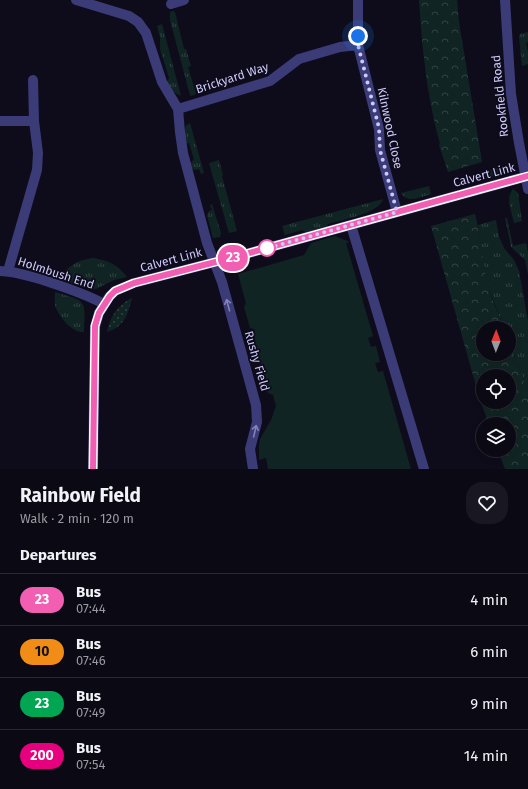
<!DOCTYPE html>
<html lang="en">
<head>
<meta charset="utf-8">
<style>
  :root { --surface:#0a0914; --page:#181722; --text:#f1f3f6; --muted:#999aa0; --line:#2a2a34 }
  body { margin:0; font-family:"Fira Sans",sans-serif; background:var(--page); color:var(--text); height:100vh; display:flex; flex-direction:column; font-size:15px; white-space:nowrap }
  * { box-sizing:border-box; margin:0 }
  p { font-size:13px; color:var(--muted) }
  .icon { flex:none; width:22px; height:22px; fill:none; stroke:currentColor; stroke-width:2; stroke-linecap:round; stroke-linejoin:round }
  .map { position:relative; height:469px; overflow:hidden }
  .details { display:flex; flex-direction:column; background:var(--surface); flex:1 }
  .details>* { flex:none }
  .badge { padding:0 8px; border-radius:13px; font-size:14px; line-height:26px }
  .needle { width:26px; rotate:1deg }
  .fabs { position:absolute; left:476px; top:321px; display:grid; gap:8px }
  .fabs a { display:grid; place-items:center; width:40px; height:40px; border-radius:50%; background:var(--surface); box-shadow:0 2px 6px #0003,0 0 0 1px var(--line); font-size:20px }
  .you { position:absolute; width:20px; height:20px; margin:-10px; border:3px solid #fff; border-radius:50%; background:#1a73e8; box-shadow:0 0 0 6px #1a73e833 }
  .map>.badge { position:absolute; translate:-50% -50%; box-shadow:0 0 0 2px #fff }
  h2 { padding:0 20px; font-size:15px; line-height:36px }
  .round { display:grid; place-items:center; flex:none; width:42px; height:42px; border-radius:16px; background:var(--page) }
  .overview { display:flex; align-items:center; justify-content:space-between; height:68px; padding:0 20px }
  h1 { font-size:19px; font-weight:700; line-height:30px }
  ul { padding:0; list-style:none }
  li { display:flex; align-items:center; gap:12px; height:52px; padding:0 20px; border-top:1px solid var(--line) }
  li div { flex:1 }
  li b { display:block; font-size:15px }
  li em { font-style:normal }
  li .badge { min-width:44px; font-weight:700; text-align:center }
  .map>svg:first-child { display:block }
  .grass { fill:url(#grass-tufts) }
  .forest { fill:url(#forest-crowns); fill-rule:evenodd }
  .park { fill:#102523 }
  .garden { fill:url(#garden-dots) }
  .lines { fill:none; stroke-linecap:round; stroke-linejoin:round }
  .minor { stroke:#3b3b77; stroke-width:10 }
  .tertiary { stroke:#3b3b77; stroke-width:10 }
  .oneway { stroke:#8482b9 }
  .line-casing { stroke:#fff; stroke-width:9 }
  .line { stroke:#f25fb2; stroke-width:6 }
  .walk { stroke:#cdcafb; stroke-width:4; stroke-dasharray:0 7.2 }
  .stop-dot { fill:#fff; stroke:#f25fb2; stroke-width:2 }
  .labels { text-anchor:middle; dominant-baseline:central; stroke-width:3.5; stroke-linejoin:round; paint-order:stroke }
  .street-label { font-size:12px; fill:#cdcafb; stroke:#0e0c1b }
</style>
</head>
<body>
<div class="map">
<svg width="528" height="469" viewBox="0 0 528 469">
  <defs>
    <pattern id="grass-tufts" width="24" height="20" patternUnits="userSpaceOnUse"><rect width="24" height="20" fill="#102523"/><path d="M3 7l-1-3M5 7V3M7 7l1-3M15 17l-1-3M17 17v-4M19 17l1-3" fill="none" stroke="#324344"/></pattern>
    <pattern id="forest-crowns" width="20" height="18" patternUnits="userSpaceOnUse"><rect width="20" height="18" fill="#102523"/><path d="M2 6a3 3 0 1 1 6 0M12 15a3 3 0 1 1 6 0" fill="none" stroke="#324344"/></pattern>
    <pattern id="garden-dots" width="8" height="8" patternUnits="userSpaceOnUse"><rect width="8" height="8" fill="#102523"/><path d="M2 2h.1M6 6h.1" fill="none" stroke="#324344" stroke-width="1.8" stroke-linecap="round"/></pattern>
  </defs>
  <rect width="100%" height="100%" fill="#0e0c1b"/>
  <!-- grass -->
  <g class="grass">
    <path d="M172,11L175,12L184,49H186L191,66L188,67L196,94L191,96L190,95L170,20V12Z"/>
    <path d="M162,24L181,96L172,91L167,82L169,78L160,49V37L157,26Z"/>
    <path d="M528,32V42L526,43L528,52V64L522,66L519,37L520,34Z"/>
    <path d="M190,123L204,173L201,174L199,169L196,170L192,169L190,164L194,159L189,143L185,144C185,136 182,126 190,123Z"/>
    <path d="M219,160L223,175L222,176L237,231L229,233L209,163Z"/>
    <path d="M513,164L512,169L505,174L467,184L466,177Z"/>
    <path d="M429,186L431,194C421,197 407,204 401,193Z"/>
    <path d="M513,189L518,193L522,221L514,223C512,213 505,198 513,189Z"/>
    <path d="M383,199C380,213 341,220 328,224L327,227L306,232L302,230L285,235L282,226Z"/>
    <path d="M212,204L221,233L220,237L213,238L207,215L209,211L212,210L210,205Z"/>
    <path d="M505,218H507L513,246L526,243L528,253V274L525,260L511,247Z"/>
    <path d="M496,220L499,237L504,248L514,260L519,271L528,321V392L509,341V328H504L488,286L482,255L478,225Z"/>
    <path d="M93,258C108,260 118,265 127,277L114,280L96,289H92L59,279C67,266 78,260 93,258Z"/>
    <path d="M55,292C88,302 85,299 84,332C73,333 60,318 56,308C54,303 55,298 55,292Z"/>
  </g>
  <!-- forest -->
  <g class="forest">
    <path d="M419,0H457L459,22L482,162L448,172L439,145L440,144C427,97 422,48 419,0Z"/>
    <path d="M475,214C481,237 482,261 488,284C491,299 499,314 504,328H483V354H509V341L528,392V469H505L498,450H509V424H489L480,400L431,226ZM483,376H509V402H483Z"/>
  </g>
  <!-- park -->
  <path class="park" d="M335,236L350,242L346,243L373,336L368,338L371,347L376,346L380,362L375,363L378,372L383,371L411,469H268L266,458L259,460V445L260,439L271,420L276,406L273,395L268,393L254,343L255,335L254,329L250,328L244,307L246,303L238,274L304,255L311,243Z"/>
  <!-- garden -->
  <path class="garden" d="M132,298C127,316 125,326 107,332C110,317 117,305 132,298Z"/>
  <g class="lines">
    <!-- minor -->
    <g class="minor">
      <path d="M76,0L129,16L138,22L146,33L162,82L178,109L180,132L183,153L207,243L222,282L256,405L257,422L250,449L253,469"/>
      <path d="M358,0V45L379,129L380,150L383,161L397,212"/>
      <path d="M171,4L184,0"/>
      <path d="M33,80L34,121"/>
      <path d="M178,109L270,81L299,59L340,47L358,45"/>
      <path d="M0,121H34L38,153L37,170L8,271"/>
      <path d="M351,225L424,469"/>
      <path d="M0,271C15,271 28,276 43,280C64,287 84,293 104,304"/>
    </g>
    <!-- tertiary -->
    <g class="tertiary">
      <path d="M505,0L511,94L519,143L528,189"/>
      <path d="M93,469L95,327L99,313L109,297L115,291L134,283L231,258L528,176"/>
    </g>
  </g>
  <!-- one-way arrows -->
  <defs><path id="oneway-shaft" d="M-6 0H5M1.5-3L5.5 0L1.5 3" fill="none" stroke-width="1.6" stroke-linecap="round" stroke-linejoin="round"/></defs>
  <g class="oneway">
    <use href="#oneway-shaft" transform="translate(228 305) rotate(-105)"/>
    <use href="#oneway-shaft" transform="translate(255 431) rotate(-77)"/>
  </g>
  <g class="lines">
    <!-- line casing -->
    <g class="line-casing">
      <path id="line" d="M93,469L95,326L99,313L110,296L115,291L134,283L231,258L528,176"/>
    </g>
    <!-- line -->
    <use href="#line" class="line"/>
    <!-- walk -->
    <path class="walk" d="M267,248L261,250L397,212L383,161L380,150L379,128L358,45V36"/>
  </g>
  <!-- markers -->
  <circle class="stop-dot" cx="267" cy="248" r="8"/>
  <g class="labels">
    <!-- street labels -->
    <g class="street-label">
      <text transform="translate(232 78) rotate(-18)">Brickyard Way</text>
      <text transform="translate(500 96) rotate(-96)">Rookfield Road</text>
      <text transform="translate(390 128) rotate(78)">Kilnwood Close</text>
      <text transform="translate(484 175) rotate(-15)">Calvert Link</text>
      <text transform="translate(171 260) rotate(-15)">Calvert Link</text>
      <text transform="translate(56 273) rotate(18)">Holmbush End</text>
      <text transform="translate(257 361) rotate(74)">Rushy Field</text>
    </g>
  </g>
</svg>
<div class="fabs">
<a><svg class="needle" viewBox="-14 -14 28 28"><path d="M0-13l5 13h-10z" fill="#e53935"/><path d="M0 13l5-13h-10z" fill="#999aa0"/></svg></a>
<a><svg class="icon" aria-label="locate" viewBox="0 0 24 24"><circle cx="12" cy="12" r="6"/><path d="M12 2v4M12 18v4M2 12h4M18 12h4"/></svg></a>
<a><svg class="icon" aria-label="layers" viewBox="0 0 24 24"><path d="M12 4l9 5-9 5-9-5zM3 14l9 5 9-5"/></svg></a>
</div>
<div class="you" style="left:358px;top:36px"></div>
<b class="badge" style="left:233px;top:258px;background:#f25fb2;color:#fff">23</b>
</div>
<section class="details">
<div class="overview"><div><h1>Rainbow Field</h1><p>Walk · 2 min · 120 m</p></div><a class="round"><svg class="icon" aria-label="heart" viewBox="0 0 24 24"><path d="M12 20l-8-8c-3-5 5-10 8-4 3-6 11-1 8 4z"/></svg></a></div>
<h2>Departures</h2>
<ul>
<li><span class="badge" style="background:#f25fb2;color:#fff">23</span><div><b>Bus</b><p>07:44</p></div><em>4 min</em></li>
<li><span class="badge" style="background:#f18d16;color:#111">10</span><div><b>Bus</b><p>07:46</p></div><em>6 min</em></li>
<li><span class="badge" style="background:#00a651;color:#fff">23</span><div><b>Bus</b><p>07:49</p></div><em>9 min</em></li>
<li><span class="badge" style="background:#e6007e;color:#fff">200</span><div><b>Bus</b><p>07:54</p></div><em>14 min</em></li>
</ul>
</section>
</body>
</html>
